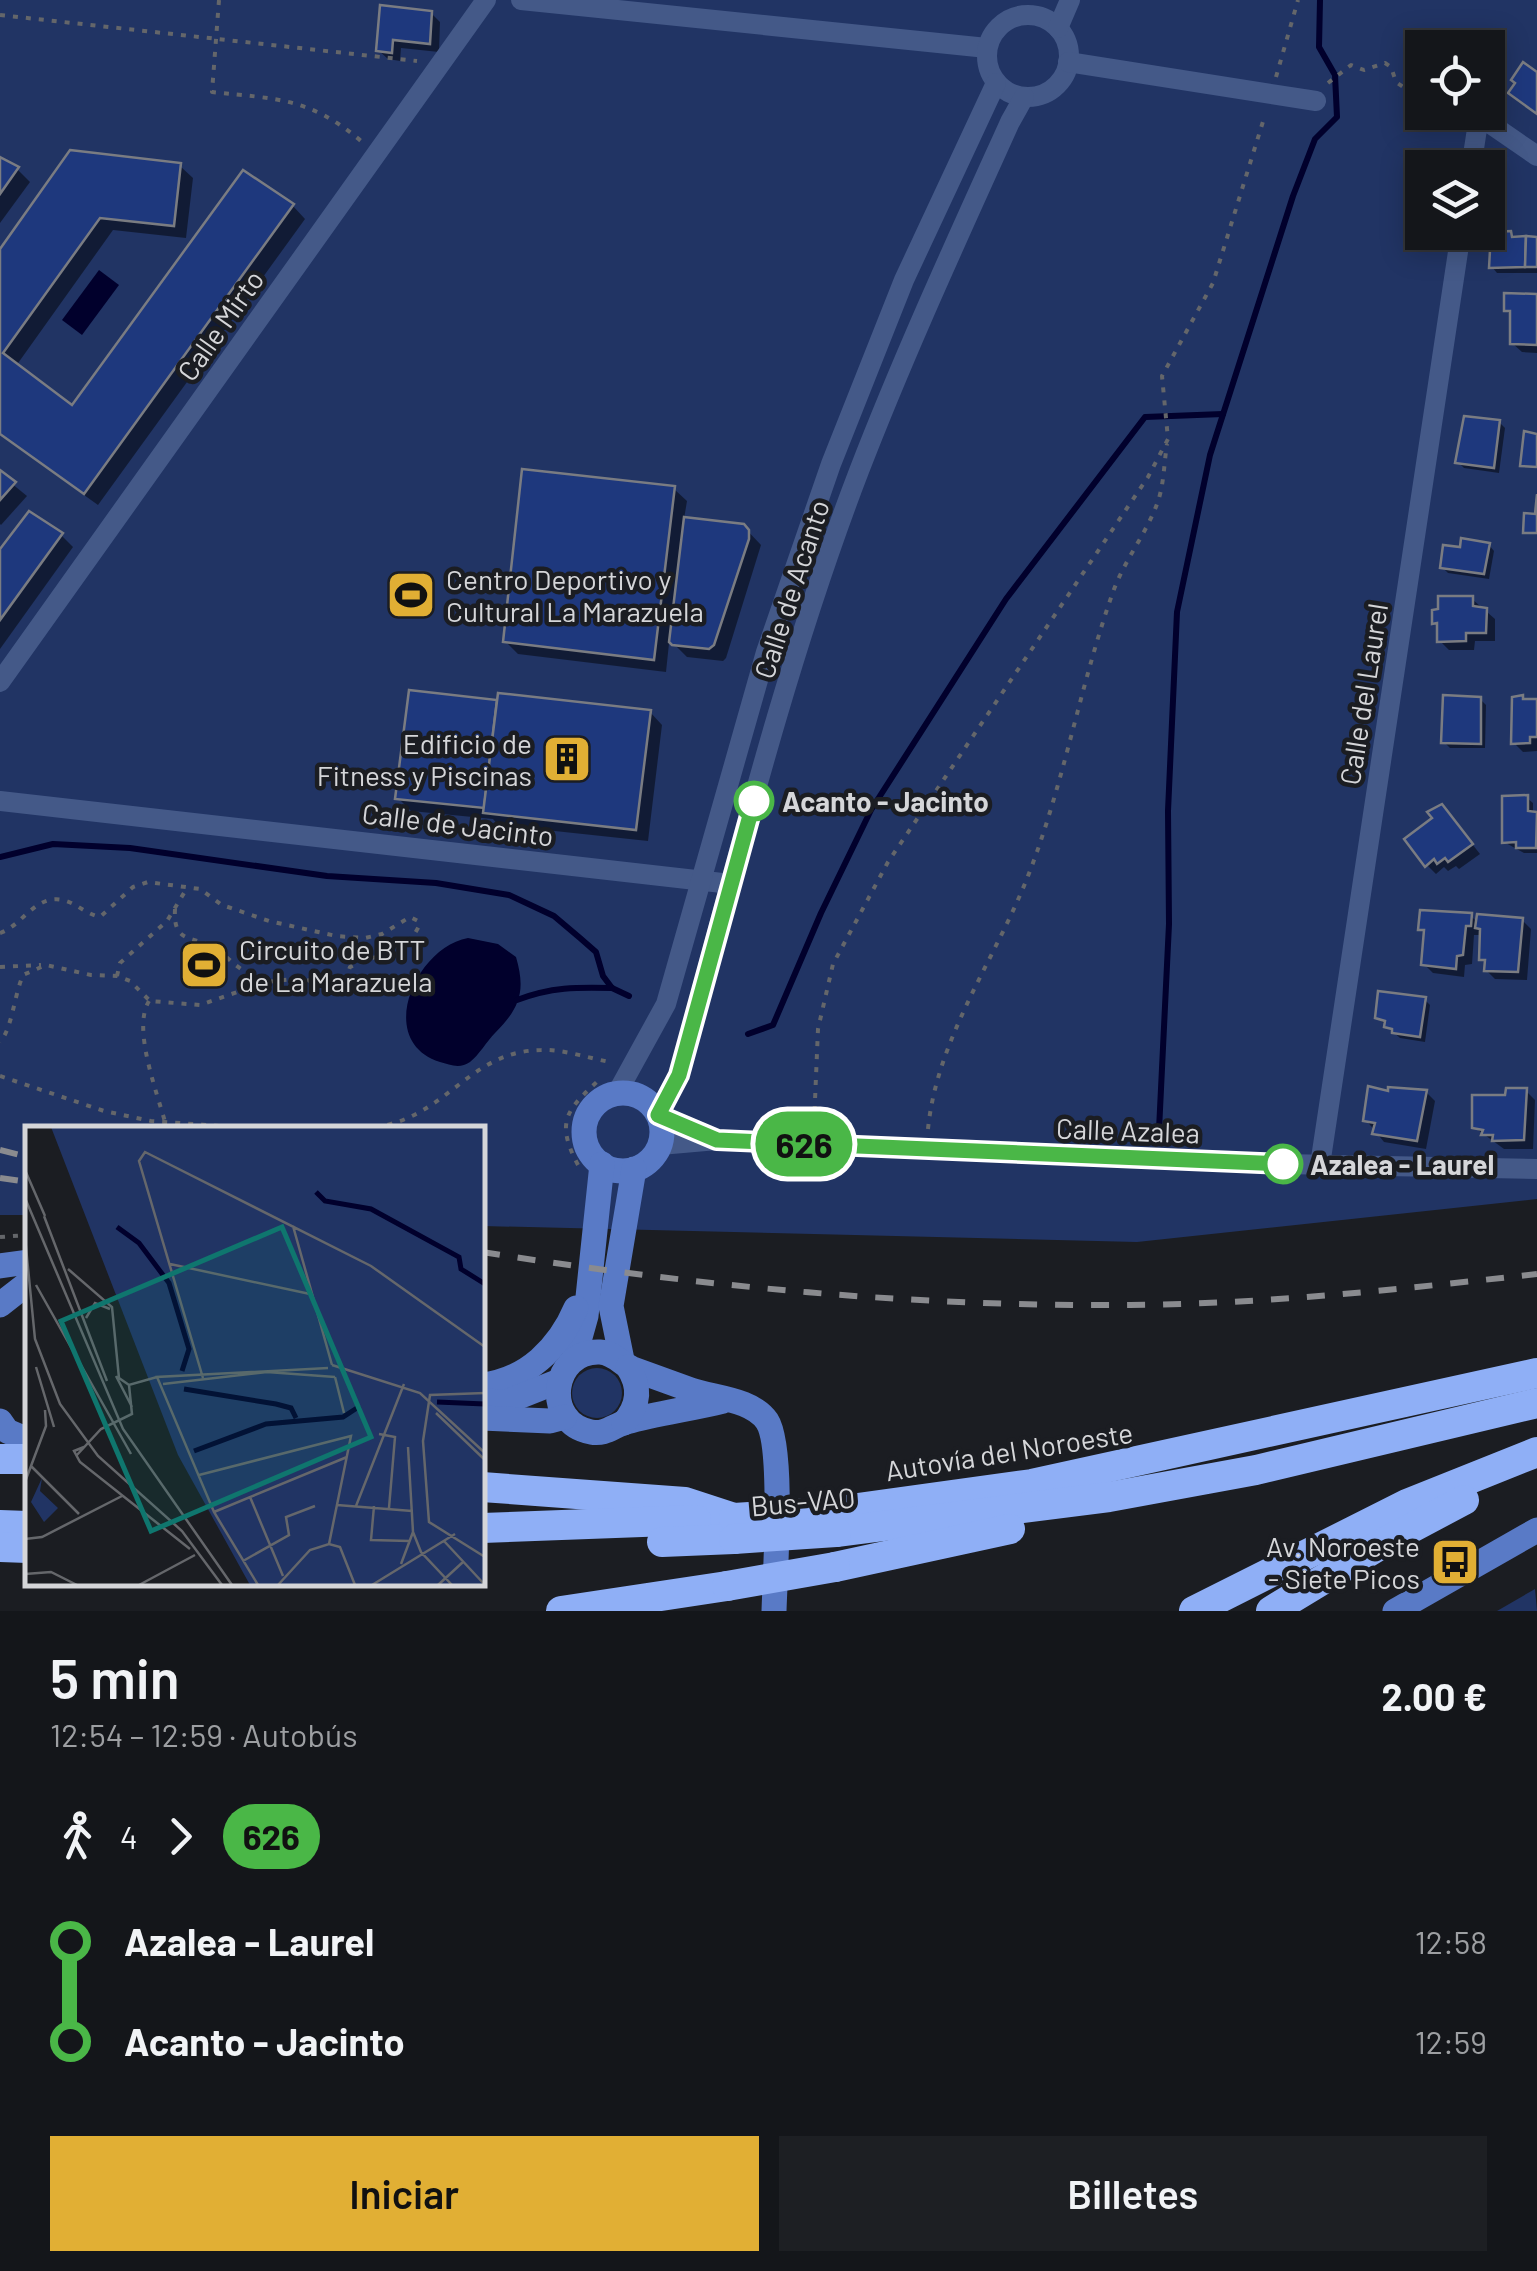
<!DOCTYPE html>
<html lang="es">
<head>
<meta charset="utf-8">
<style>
  :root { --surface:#14161a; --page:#1d1f23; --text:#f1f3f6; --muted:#9d9fa2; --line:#333539; --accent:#e1af34 }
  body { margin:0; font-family:Barlow,sans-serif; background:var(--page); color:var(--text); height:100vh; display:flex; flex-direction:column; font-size:38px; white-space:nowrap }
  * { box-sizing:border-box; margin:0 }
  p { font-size:32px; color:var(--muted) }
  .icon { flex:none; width:55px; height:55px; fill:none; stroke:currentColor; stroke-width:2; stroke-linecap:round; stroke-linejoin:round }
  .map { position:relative; height:1611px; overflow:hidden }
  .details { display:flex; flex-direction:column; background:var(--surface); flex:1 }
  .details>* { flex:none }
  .badge { padding:0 20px; border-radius:32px; font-size:35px; line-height:65px }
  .buttons { position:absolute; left:1405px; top:30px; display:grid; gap:20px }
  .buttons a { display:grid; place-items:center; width:100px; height:100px; border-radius:0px; background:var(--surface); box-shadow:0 5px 25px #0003,0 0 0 2px var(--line); font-size:50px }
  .map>.badge { position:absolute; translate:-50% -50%; box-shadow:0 0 0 5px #fff }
  .legs { display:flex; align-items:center; gap:15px; height:110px; padding:0 50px; font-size:32px }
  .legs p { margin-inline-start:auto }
  .overview { display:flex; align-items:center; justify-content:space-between; height:170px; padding:0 50px }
  h1 { font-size:55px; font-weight:600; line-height:75px }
  .action { display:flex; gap:20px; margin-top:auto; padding:20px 50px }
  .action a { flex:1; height:115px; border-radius:0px; background:var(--accent); color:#111; font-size:40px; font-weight:600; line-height:115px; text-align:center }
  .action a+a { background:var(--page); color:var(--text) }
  ul { padding:0 50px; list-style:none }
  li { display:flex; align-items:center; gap:35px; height:100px; font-size:38px }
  li i { display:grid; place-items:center; width:15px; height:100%; margin:0 12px; background:currentColor }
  li i::after { content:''; width:25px; height:25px; margin:-12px; border:8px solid; border-radius:50%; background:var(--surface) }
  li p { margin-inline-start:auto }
  li:first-child i { background:linear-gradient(#0000 50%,currentColor 0) }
  li:last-child i { background:linear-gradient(currentColor 50%,#0000 0) }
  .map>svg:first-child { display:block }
  .green { fill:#213464; fill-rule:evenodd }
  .water { fill:#01002c }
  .shadow { fill:#0007 }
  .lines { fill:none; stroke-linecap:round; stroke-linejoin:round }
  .stream { stroke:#01002c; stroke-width:6 }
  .building { fill:#1e387d; stroke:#7a7c82; stroke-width:2.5 }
  .path { stroke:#64666a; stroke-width:4; stroke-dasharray:5 8; stroke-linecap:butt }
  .street { stroke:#445988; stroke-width:20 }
  .secondary { stroke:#597ac6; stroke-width:25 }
  .highway { stroke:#8faff6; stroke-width:30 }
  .rail { stroke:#8a8b8f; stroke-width:6; stroke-dasharray:18 18; stroke-linecap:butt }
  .highway-bridge { stroke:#8faff6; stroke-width:30 }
  .line-1-casing { stroke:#fff; stroke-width:22 }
  .line-1 { stroke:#4ab747; stroke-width:15 }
  .stop-1-dot { fill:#fff; stroke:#4ab747; stroke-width:5 }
  .labels { text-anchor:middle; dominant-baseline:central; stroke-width:9; stroke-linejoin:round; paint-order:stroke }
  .street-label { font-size:28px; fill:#d5d6d9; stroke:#1b1d22 }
  .poi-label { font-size:28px; fill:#d5d6d9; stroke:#1b1d22; text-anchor:start }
  .stop-label { font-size:28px; font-weight:bold; fill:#d5d6d9; stroke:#1b1d22; text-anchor:start }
  .inset-river { fill:none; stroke:#01002c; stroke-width:5 }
  .inset-road { fill:none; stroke:#65676b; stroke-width:2.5 }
  .view { fill:#0f766e; fill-opacity:0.15; stroke:#0f766e; stroke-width:5 }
  .inset-edge { fill:none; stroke:#d5d6d9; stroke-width:5 }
</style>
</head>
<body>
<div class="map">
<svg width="1537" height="1611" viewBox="0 0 1537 1611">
  <rect width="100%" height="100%" fill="#1b1d22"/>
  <!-- green -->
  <g class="green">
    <path d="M0,0H1537V1199L1137,1242L483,1226L482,1128H28L27,1215H0ZM1422,48H1488V112H1422ZM1422,168H1488V232H1422Z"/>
    <circle cx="597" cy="1393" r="25"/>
    <path d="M1535,1589L1537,1611H1497Z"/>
  </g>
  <!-- water -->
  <g class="water">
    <path d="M99,270L119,285L82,335L62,320Z"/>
    <path d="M468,938L498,944L516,957C526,991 520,1008 495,1033C487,1041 479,1055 470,1062C460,1069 450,1065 440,1062C374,1041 416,947 468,938Z"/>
  </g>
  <!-- shadow -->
  <g class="shadow">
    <path d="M431,13L440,22L439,52L401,48L400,61L388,59L378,50Z"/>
    <path d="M0,160L17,169L30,182L0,223Z"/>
    <path d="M180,166L193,178L186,238L113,230L16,366L72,408L244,173L293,206L305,219L98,505L0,435V253Z"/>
    <path d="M1510,234L1516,240H1537V273H1497L1492,267Z"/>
    <path d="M1537,295V353L1522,352L1512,343V316L1506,310Z"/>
    <path d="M1499,422L1505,428L1499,473L1464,468L1458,462Z"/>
    <path d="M0,474L27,496L1,525L0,524Z"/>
    <path d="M674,489L687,501L684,519L743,526L761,545L726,658L723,661L687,657L674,644L670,634L666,672L518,654L505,641Z"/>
    <path d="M61,535L73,547L0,649V554Z"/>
    <path d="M1489,545L1494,551L1489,579L1448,573L1443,568L1462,550Z"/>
    <path d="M1472,599L1495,619V641H1475L1474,650H1449L1439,640L1440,627L1435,623Z"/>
    <path d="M411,692L499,703L650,712L662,725L648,841L498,825L493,819L411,811L398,798Z"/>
    <path d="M1480,699L1486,705L1485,748H1450L1444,742Z"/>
    <path d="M1537,700V751L1523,752L1514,743Z"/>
    <path d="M1527,798L1533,803V814L1537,815V853H1524L1504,842Z"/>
    <path d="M1450,816L1480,854L1459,869L1456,866L1448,871L1444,867L1436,874L1427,865Z"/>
    <path d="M1471,916L1478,923L1522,920L1531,929L1527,980L1495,979L1486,970L1487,965L1482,959V935H1474L1472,964L1465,965L1464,977L1433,973L1424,964L1426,935L1421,929Z"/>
    <path d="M1425,1000L1430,1005L1425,1042L1400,1038L1377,1017Z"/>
    <path d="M1526,1091L1535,1100L1533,1149H1504L1474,1127L1508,1098Z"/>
    <path d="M1426,1092L1435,1101L1426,1149L1384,1142L1366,1120L1390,1094Z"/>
  </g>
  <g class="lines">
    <!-- stream -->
    <g class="stream">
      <path d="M0,857L53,844L130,848L327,876L436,883L509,895L554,916L580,938L596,952L603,976L612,988L629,996"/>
      <path d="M517,1000C551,987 577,987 612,988"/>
      <path d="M748,1034L773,1025L821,913L871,810L1006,599L1145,417L1223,414"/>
      <path d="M1159,1130L1169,924L1168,811L1177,612L1210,455L1293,196L1315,139L1337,117L1335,75L1319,47L1320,0"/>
    </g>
  </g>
  <!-- building -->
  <g class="building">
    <path d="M380,5L432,11L430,44L393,40L392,53L376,51Z"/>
    <path d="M1523,62L1537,72V114L1508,93L1515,83L1511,80Z"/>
    <path d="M70,150L181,163L174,226L100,218L3,353L72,405L243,170L294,204L84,494L0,434V249Z"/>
    <path d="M0,157L19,167L0,194Z"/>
    <path d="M1511,231L1512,237L1526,236L1525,267L1489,268L1491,232Z"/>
    <path d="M1526,236L1537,237V267H1525Z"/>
    <path d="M1504,293L1537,294V345L1510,344V311H1504Z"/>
    <path d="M1464,416L1500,420L1494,468L1455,463Z"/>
    <path d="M1524,431L1537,434V467L1520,466Z"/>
    <path d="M522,469L675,486L654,660L503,642Z"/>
    <path d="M0,470L16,482L0,500Z"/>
    <path d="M1537,494V533H1523L1524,513L1535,514Z"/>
    <path d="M29,511L63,533L0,620V549Z"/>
    <path d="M684,517L744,524L749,530V539L714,645L709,649L672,645L669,642Z"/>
    <path d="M1461,538L1490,543L1484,574L1440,568L1443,545L1460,547Z"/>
    <path d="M1438,596H1473V606L1487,608L1486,633H1466V641L1437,642V623L1432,624V610L1438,609Z"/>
    <path d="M409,690L497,700L484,808L395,799Z"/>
    <path d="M498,693L651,710L636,830L483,813Z"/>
    <path d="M1443,695L1481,697V744L1441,743Z"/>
    <path d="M1523,695V699H1537V737H1530V743L1511,744L1512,697Z"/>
    <path d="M1528,795V811L1537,812L1536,848H1516V842L1502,843V796Z"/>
    <path d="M1442,804L1473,844L1448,862L1445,858L1437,864L1434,859L1425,867L1404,839L1432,818L1427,812Z"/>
    <path d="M1420,910L1472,913L1471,926H1466L1463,955L1457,956L1456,969L1421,965L1424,930H1418Z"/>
    <path d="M1477,914L1523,918L1518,972L1484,971L1485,960H1479L1480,929L1475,928Z"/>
    <path d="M1378,991L1426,997L1420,1037L1392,1033V1029L1384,1027L1385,1021L1375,1018Z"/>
    <path d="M1368,1086L1388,1091V1087L1427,1090L1417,1141L1372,1134L1375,1123L1363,1121Z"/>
    <path d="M1506,1088H1527L1524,1140L1492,1141L1493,1135H1481L1483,1130L1472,1128V1095H1505Z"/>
  </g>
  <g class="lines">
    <!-- path -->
    <g class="path">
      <path d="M219,0L212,92C276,99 309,97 361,141"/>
      <path d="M0,15L417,61"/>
      <path d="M1276,77L1298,0"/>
      <path d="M1328,83L1351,65L1364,70L1385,63L1391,67L1396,82L1422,100"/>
      <path d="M1441,112L1460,119"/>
      <path d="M175,909C173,945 192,934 216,949C225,955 232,963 241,969L244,990"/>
      <path d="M0,933C22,926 35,894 63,900C76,903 86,914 100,917L133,887L148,882L200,889L222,905L269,921L336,936L365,938L382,934L410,917L418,921L419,926C404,957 376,953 350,967L346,978L333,986L320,985L302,978L266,982L200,1005L150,1001L130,981L117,976L91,975L46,965L23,975C14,996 12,1029 0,1042"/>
      <path d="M0,967L41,965"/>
      <path d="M117,976L120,963L167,921L187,888"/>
      <path d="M149,1001C132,1028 157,1092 165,1122"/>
      <path d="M0,1076L104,1111L151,1121L248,1128"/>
      <path d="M814,1124L818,1029L833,964L888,862L1148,477L1168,439L1162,376L1213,283L1265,115"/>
      <path d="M375,1128C387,1125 400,1122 412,1116C458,1094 482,1051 541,1050C563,1049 588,1058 610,1062L609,1065"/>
      <path d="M928,1129C937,1038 995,960 1028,876C1064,784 1080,685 1113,592C1124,561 1146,534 1157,504C1164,486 1164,463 1167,444"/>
      <path d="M578,1165C554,1120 568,1109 601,1078"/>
      <path d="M0,1237L28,1235"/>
    </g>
    <!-- street -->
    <g class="street">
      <path d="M521,0L987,48"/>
      <circle cx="1028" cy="56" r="41"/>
      <path d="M1058,28L1070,0"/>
      <path d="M1068,62L1316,101"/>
      <path d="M1471,168L1479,116L1537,156"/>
      <path d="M0,682L486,0"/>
      <path d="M0,801L731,884"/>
      <path d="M617,1093L666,1004L766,652L831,464L904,280L996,83"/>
      <path d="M717,1140L658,1115L679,1075C734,872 784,666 859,471C905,352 958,237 1010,122L1024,97"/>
      <path d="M660,1145L717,1140L1284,1164L1537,1169"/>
      <path d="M1320,1165L1461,232"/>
    </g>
    <!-- secondary -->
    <g class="secondary">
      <circle cx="623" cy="1132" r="39"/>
      <path d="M0,1266L28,1262"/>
      <path d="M0,1305L28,1283"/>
      <path d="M574,1359L586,1316L602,1164"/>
      <path d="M622,1360L611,1306L634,1169"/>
      <path d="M482,1385C527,1380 559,1348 576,1308"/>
      <path d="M482,1401L506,1402L559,1381"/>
      <path d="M723,1401C691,1409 658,1413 626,1422C613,1426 605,1435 591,1432C542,1423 551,1350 600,1352C615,1353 621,1364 633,1369C652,1376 672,1383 691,1390C714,1398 752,1399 767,1421C784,1447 775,1575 774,1611"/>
      <path d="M482,1418L550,1421L565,1417"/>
      <path d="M0,1421L7,1431L28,1440"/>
      <path d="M624,1423C639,1405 641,1387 628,1367"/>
      <path d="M1395,1611L1537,1530"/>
    </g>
    <!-- highway -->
    <g class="highway">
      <path d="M0,1459H28"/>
      <path d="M482,1487L685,1502L734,1518"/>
      <path d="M836,1511L1032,1484L1537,1373"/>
      <path d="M0,1525L28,1526"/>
      <path d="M482,1528L696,1520"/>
      <path d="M836,1532L1109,1497L1256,1470L1537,1403"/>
      <path d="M662,1542L734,1539"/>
      <path d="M0,1547L28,1548"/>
      <path d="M835,1567L1010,1529"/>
      <path d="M561,1611L727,1586"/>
      <path d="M1194,1611L1407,1504L1537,1452"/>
      <path d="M1271,1611L1385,1542L1464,1500"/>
    </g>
    <!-- rail -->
    <g class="rail">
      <path d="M0,1150L28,1157"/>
      <path d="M0,1178L28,1182"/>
      <path d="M482,1252C697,1286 912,1307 1130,1305C1266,1304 1402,1289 1537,1274"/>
    </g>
    <!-- highway-bridge -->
    <g class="highway-bridge">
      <path d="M734,1518L836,1511"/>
      <path d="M734,1539L836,1532"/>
      <path d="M727,1586L835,1567"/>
    </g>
  </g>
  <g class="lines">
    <!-- line-1 casing -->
    <g class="line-1-casing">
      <path id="line-1" d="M754,801L679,1075L658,1115L717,1140L1283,1164"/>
    </g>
    <!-- line-1 -->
    <use href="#line-1" class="line-1"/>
  </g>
  <!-- icons -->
  <defs>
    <g id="stadium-square" transform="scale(2.5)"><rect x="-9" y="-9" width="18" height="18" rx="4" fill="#e1af34" stroke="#1b1d22"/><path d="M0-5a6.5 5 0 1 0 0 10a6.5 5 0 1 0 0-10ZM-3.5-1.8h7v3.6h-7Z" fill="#111"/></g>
    <g id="building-square" transform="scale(2.5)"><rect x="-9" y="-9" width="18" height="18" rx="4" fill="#e1af34" stroke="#1b1d22"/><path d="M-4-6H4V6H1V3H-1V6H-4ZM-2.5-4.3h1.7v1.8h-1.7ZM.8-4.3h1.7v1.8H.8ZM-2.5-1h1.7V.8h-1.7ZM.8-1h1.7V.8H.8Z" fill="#111"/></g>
    <g id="bus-square" transform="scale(2.5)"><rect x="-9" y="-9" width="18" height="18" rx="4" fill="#e1af34" stroke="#1b1d22"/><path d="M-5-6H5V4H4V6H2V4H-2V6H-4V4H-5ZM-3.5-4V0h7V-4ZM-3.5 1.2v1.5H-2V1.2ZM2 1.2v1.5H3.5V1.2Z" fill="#111"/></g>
  </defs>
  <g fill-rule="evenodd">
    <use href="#stadium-square" x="411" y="595"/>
    <use href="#building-square" x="567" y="759"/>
    <use href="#stadium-square" x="204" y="965"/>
    <use href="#bus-square" x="1455" y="1562"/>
  </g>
  <!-- markers -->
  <g class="stop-1-dot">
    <circle cx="754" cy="801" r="18"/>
    <circle cx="1283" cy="1164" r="18"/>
  </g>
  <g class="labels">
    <!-- street labels -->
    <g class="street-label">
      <text transform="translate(220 325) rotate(-55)">Calle Mirto</text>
      <text transform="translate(791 589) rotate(-72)">Calle de Acanto</text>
      <text transform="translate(1363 694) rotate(-81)">Calle del Laurel</text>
      <text transform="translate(458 824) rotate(7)">Calle de Jacinto</text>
      <text transform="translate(1128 1130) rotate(2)">Calle Azalea</text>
      <text transform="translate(1009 1451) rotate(-9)">Autovía del Noroeste</text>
      <text transform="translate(803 1501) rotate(-5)">Bus-VAO</text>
    </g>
    <!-- poi labels -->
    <g class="poi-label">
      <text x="446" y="579">Centro Deportivo y<tspan x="446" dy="32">Cultural La Marazuela</tspan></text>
      <text x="532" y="743" text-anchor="end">Edificio de<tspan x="532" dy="32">Fitness y Piscinas</tspan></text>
      <text x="239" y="949">Circuito de BTT<tspan x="239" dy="32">de La Marazuela</tspan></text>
      <text x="1420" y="1546" text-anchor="end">Av. Noroeste<tspan x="1420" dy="32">- Siete Picos</tspan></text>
    </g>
    <!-- stop labels -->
    <g class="stop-label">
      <text x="782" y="801">Acanto - Jacinto</text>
      <text x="1310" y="1164">Azalea - Laurel</text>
    </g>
  </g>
  <!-- overview -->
  <g transform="translate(25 1126)">
    <rect width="460" height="460" fill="#1b1d22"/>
    <path d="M26,1H460V459H225L153,329ZM17,352L15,365L33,382L19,396L6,376Z" fill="#213464"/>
    <path class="inset-river" d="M291,66L300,75L346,83L434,131L436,143L460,158M92,101L114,117L144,157L164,223L157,245M159,263L251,278L266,282L271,292M412,276L460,278M169,325L241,298L318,291L335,280"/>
    <path class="inset-road" d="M0,44L20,90M0,72L98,303L207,459M19,90L82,255M268,100L307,239M0,111L10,213L35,278L73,330L157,405L197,459M145,138L285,168M43,143L87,181L94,252L104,259L132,251M11,159L106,328M61,192L70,177L85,183M307,239L395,267L460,327M11,241L29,301M91,250L107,281M310,251L319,287M178,252L114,35L120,26L346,140L460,221M138,258L242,246L310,251M460,267L405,269L398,315L404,396L460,431M411,287L460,334M354,308L370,311L364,382M59,321L49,325L55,336L165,423M51,330L76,303L107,288L104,259M6,340L54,388M174,349L326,310L304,418M0,356L21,300L20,284M225,371L258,450M312,379L387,385M331,380L379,258M349,380L346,414L385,415M189,386L322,331M388,406L396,426L427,459M0,413L17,411L97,370M419,415L460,459M218,435L264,409L261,391L290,380M376,438L388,406L383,321M0,448L26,446L52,459M114,459L170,429M233,459L189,386L132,251L303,242M253,459L285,424L304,418L315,421L330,459M347,459L430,408M413,459L438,436"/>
    <path class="view" d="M257,101L346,311L126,405L36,195Z"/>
    <rect width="460" height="460" class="inset-edge"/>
  </g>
</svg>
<div class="buttons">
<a><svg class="icon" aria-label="locate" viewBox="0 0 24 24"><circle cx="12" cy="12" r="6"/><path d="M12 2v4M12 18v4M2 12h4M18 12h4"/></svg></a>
<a><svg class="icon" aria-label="layers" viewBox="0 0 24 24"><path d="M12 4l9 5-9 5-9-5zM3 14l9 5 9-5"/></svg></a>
</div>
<b class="badge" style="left:804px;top:1144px;background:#4ab747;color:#111">626</b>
</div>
<section class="details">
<div class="overview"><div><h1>5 min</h1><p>12:54 – 12:59 · Autobús</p></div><b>2.00 €</b></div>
<div class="legs"><svg class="icon" aria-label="walk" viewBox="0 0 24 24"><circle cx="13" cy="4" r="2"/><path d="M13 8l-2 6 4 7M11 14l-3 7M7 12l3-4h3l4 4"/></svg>4<svg class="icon" aria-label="forward" viewBox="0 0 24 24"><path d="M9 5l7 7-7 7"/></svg><b class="badge" style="background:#4ab747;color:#111">626</b></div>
<ul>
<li><i style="color:#4ab747"></i><b>Azalea - Laurel</b><p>12:58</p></li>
<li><i style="color:#4ab747"></i><b>Acanto - Jacinto</b><p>12:59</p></li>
</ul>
<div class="action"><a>Iniciar</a><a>Billetes</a></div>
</section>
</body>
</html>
